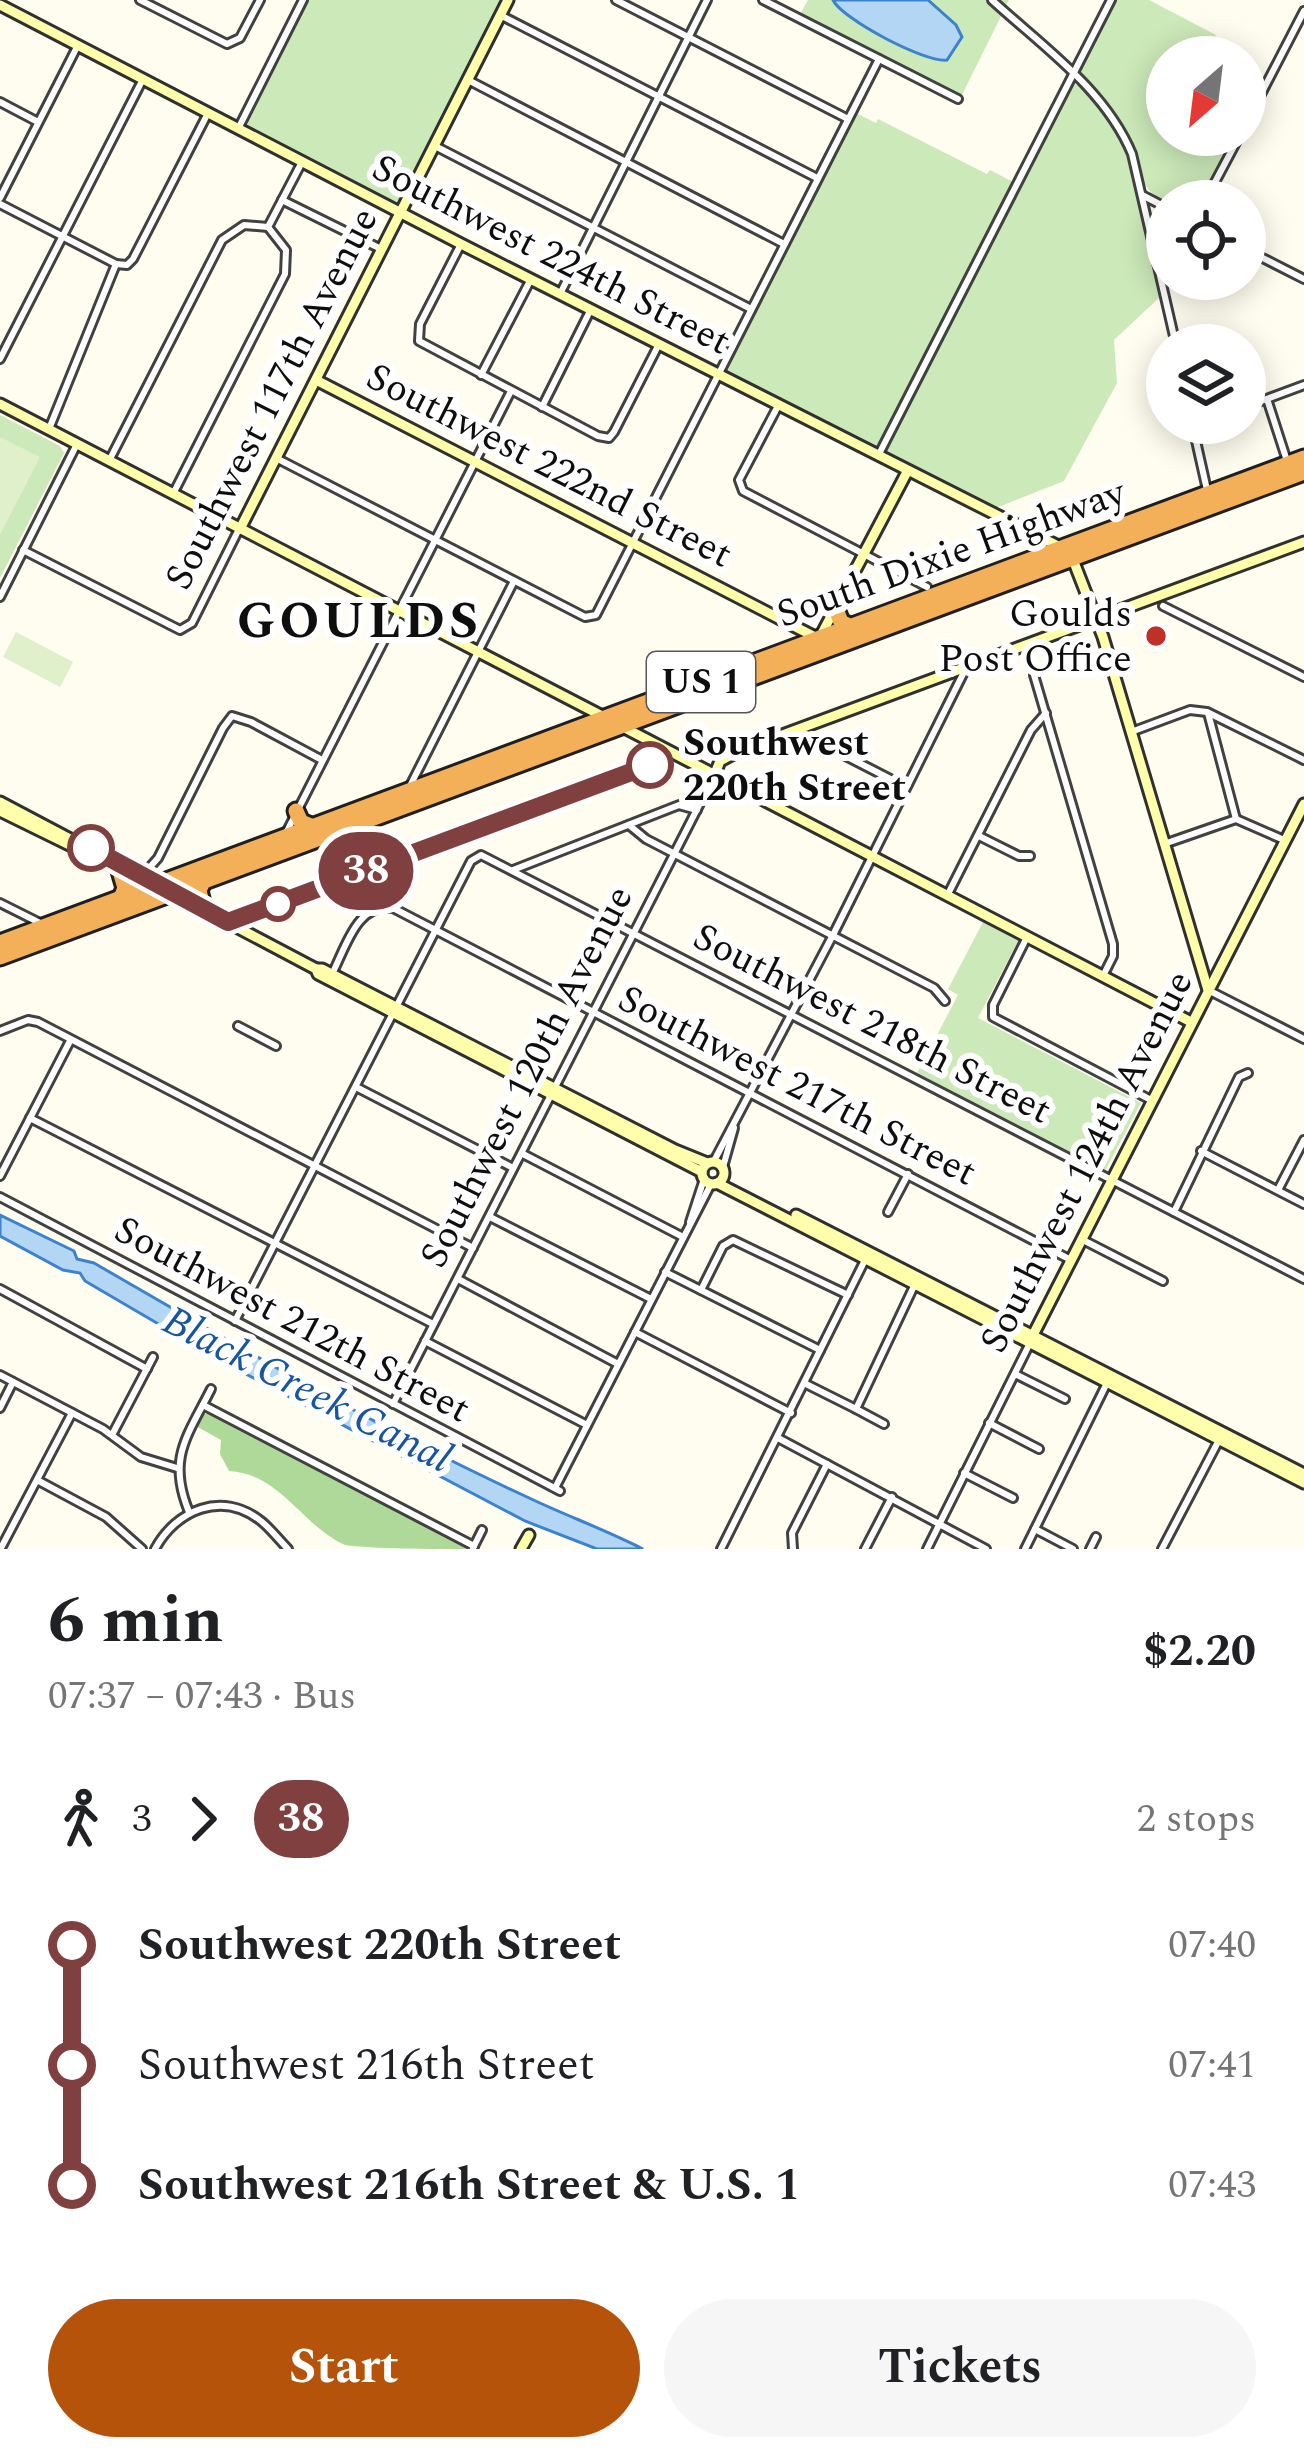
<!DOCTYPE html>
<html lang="en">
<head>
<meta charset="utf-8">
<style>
  :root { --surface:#fff; --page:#f6f6f6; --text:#202124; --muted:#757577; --accent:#b45309 }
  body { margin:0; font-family:Spectral,serif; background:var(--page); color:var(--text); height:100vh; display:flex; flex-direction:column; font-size:45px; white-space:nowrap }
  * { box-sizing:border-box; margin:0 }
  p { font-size:39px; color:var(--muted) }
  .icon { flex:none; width:66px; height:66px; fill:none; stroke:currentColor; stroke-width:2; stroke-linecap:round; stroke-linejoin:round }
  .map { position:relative; height:1549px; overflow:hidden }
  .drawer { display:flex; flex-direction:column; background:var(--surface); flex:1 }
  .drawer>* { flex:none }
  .badge { padding:0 24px; border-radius:39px; font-size:42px; line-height:78px }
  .needle { width:78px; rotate:208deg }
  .controls { position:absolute; left:1146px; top:36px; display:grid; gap:24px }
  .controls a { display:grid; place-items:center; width:120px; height:120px; border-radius:50%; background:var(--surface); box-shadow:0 6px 30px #0003; font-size:60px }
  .map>.badge { position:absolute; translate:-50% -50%; box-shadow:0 0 0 6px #fff }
  .legs { display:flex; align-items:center; gap:18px; height:132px; padding:0 48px; font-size:39px }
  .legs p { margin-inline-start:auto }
  .head { display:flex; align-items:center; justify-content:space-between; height:204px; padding:0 48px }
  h1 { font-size:66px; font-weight:700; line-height:90px }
  .action { display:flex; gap:24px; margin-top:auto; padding:24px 48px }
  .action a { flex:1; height:138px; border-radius:72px; background:var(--accent); color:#fff; font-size:48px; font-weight:700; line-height:138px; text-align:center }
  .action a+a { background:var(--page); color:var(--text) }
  ul { padding:0 48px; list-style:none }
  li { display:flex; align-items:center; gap:42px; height:120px; font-size:45px }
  li i { display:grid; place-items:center; width:18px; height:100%; margin:0 15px; background:currentColor }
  li i::after { content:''; width:30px; height:30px; margin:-15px; border:9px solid; border-radius:50%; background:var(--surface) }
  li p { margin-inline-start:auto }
  li:first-child i { background:linear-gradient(#0000 50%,currentColor 0) }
  li:last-child i { background:linear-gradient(currentColor 50%,#0000 0) }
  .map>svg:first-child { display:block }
  .green { fill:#cce9b9 }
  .forest { fill:#aed998 }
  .pitch { fill:#dff0cb }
  .water { fill:#b4d6f5; stroke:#3c82cc; stroke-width:3 }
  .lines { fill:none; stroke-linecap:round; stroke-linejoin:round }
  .street-casing { stroke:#414141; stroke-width:12 }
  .secondary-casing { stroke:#303030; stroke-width:15 }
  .highway-casing { stroke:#1f1f1f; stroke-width:21 }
  .street { stroke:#fff; stroke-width:6 }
  .secondary { stroke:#fefeab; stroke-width:9 }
  .highway { stroke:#f3b059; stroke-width:15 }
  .line-1-casing { stroke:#fff; stroke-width:27 }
  .line-1 { stroke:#804040; stroke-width:18 }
  .poi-dot { fill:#bd3127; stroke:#fff; stroke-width:4.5 }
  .stop-1-dot { fill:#fff; stroke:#804040; stroke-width:6 }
  .labels { text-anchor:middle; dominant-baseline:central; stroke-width:12; stroke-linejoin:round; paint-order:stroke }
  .shield { fill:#fff; stroke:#565656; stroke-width:3 }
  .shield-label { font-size:36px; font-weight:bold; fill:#0e0e0e }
  .street-label { font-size:39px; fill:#0e0e0e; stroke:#fff }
  .poi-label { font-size:39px; fill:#0e0e0e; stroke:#fff; text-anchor:end }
  .stop-label { font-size:39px; font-weight:bold; fill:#0e0e0e; stroke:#fff; text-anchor:start }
  .water-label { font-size:42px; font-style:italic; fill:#18559f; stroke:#fff }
  .district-label { font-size:51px; font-weight:bold; letter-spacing:3px; fill:#0e0e0e; stroke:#fff }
</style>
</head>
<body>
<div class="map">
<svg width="1304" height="1549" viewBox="0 0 1304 1549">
  <rect width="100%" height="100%" fill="#fffdef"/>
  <!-- green -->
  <g class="green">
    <path d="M307,0H506L398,202L371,194L248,129V116Z"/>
    <path d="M808,0H1009L960,99L799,16Z"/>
    <path d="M1116,0H1149L1216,35L1205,57H1167V135L1237,136L1203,201H1167V205C1131,184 1139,151 1118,119C1109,105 1078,82 1081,67C1084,46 1105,17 1116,0Z"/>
    <path d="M1072,84C1128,92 1150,249 1161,296L1114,340L1117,383L1064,481L993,509L727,373L725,366L854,112L876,123L878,119L987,174L990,170L1019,185Z"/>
    <path d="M0,415L60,446L64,453L0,578Z"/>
    <path d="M984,920L1019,939L978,1018L1141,1103L1105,1171L917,1073L958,995L948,989Z"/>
  </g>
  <!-- forest -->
  <path class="forest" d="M212,1413L439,1531L466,1549C434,1549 372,1549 345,1545C301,1525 281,1474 229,1471L220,1454L221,1440L196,1426L203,1414Z"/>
  <!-- pitch -->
  <g class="pitch">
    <path d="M0,437L40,457L0,535Z"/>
    <path d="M16,632L73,662L60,687L3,657Z"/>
  </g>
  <!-- water -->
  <g class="water">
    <path d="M833,0H928L956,25L962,37L947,60C925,63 842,19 833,0Z"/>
    <path d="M0,1215L74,1251L77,1259L94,1263C234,1344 377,1428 525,1496C564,1515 604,1529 643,1549H597L525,1521L225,1363L85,1281L80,1273L63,1270L0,1236Z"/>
  </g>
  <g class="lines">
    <!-- street casing -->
    <g class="street-casing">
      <g id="street">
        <path d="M140,0L227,44L240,38L260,0"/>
        <path d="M616,0L848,119"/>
        <path d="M763,0L958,99"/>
        <path d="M992,0C1042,46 1105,89 1132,154L1176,345"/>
        <path d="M500,15L817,178"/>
        <path d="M468,80L784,244"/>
        <path d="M0,102L38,122"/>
        <path d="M1245,125L1304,11"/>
        <path d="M238,129L303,0"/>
        <path d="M435,146L751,309"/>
        <path d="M1142,195L1167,208"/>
        <path d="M0,198L78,45"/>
        <path d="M282,200L381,249"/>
        <path d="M1205,201L1240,135"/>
        <path d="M0,204L116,264"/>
        <path d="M268,227L302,162"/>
        <path d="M461,244L420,324L419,341L598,436L609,438L614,432L659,344"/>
        <path d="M1245,249L1304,279"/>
        <path d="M116,264L127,265L133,259L207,115"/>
        <path d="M560,294L707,0"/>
        <path d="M0,359L143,79"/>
        <path d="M481,375L531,279"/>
        <path d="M1267,399L1288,464"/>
        <path d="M779,404L739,480L743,491L927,587"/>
        <path d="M542,407L591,309"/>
        <path d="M1245,407L1304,385"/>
        <path d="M1192,423L1207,490"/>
        <path d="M49,429L116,264"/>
        <path d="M878,456L1111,0"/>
        <path d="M276,458L585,617L596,615L879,59"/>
        <path d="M109,461L222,240L244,225L268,227"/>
        <path d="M173,494L285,274L286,250L268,227"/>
        <path d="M23,550L180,630L192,623L239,529"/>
        <path d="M0,597L77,444"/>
        <path d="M1163,606L1304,677"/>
        <path d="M1034,675L1113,944V956L1103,976"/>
        <path d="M1208,713L1236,819"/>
        <path d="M795,730L906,787"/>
        <path d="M1131,732L1190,710L1207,712L1304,760"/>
        <path d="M410,786L514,581"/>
        <path d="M629,825L646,839L934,988L945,1001"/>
        <path d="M285,835L511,391"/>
        <path d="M979,836L1019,856H1030"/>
        <path d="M1164,844L1236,819L1284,840"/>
        <path d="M513,870L679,805L697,810"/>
        <path d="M143,875L158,858L223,728L232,716L251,722L322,760"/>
        <path d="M947,896L1031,730L1046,713"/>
        <path d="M0,903L40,923"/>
        <path d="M1027,937L993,1005V1017L1151,1100"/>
        <path d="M332,974C346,947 357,902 393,908L1069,1259"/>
        <path d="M1208,990L1304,1039"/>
        <path d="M238,1026L276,1046"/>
        <path d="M0,1031L28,1020L38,1022L473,1248"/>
        <path d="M356,1087L513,1168"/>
        <path d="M30,1118L433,1324"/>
        <path d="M1201,1151L1304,1204"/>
        <path d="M523,1154L683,1237"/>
        <path d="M714,1161L833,935L965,670"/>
        <path d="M723,1167L734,1128"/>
        <path d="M0,1176L70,1041"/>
        <path d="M1278,1190L1304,1140"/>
        <path d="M0,1197L560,1491"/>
        <path d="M888,1212L908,1174"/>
        <path d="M1174,1212L1239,1077L1248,1073"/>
        <path d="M490,1217L651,1299"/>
        <path d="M690,1222L704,1179"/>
        <path d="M1083,1240L1163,1281"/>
        <path d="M665,1272L820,1350"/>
        <path d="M458,1279L618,1364"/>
        <path d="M0,1289L147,1369"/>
        <path d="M701,1290L723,1246L733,1240L848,1295"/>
        <path d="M235,1321L471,861L481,855L1304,1279"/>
        <path d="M635,1332L791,1413"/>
        <path d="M425,1341L587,1425"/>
        <path d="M1015,1374L1065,1399"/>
        <path d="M0,1375L103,1429L141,1457L177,1468"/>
        <path d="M806,1384L856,1409L915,1284"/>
        <path d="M393,1404L714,776"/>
        <path d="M203,1405L474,1546"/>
        <path d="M0,1408L13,1382"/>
        <path d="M856,1409L884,1424"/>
        <path d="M989,1423L1039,1449"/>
        <path d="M112,1435L153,1357"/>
        <path d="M778,1438L986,1549"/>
        <path d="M964,1473L1013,1498"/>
        <path d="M37,1480L106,1517L142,1549"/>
        <path d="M555,1488L711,1184"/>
        <path d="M189,1512C167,1458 187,1437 211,1389"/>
        <path d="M1035,1529L1073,1549"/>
        <path d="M1,1548L72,1413"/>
        <path d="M473,1548L482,1530"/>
        <path d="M155,1549C176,1510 222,1490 261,1521C271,1529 279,1540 288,1549"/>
        <path d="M721,1549L866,1258"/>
        <path d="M793,1549L792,1533L827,1464"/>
        <path d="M865,1549L892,1497"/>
        <path d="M927,1549L1030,1343"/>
        <path d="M1025,1549L1107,1383"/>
        <path d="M1090,1549L1096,1537"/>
        <path d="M1162,1549L1219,1440"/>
      </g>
    </g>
    <!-- secondary casing -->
    <g class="secondary-casing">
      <g id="secondary">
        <path d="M0,5L461,244L1070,552L1103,637L1208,990"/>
        <path d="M316,380L819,639L907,472"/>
        <path d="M0,404L606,718"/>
        <path d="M240,529L508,0"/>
        <path d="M621,726L1191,1022"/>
        <path d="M714,776L720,761L739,751L1304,542"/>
        <path d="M0,802L159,886"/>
        <path d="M0,811L151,885"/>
        <path d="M174,894L316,969L318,974L702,1172"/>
        <path d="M316,969H322L675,1150L707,1163"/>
        <circle cx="713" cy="1173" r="11"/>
        <path d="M717,1183L1304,1483"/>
        <path d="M796,1215L1304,1474"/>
        <path d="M1032,1337L1304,804"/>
        <path d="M521,1549L529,1535"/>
      </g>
    </g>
    <!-- highway casing -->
    <g class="highway-casing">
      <g id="highway">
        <path d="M836,609L841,622L851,627"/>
        <path d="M296,811L301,822L313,827"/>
        <path d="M120,871L125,888L121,898"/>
        <path d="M203,881L199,891L204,910"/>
        <path d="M0,943L1304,458"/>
        <path d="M0,957L1304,472"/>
      </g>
    </g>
    <!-- street -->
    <use href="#street" class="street"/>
    <!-- secondary -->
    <use href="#secondary" class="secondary"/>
    <!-- highway -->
    <use href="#highway" class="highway"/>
  </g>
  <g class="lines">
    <!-- line-1 casing -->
    <g class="line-1-casing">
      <path id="line-1" d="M91,848L228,922L650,765"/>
    </g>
    <!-- line-1 -->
    <use href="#line-1" class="line-1"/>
  </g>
  <!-- markers -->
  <circle class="poi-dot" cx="1156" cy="636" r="12"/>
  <g class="stop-1-dot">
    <circle cx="650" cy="765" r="21"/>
    <circle cx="91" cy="848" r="21"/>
    <circle cx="278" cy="904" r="15"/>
  </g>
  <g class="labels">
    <!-- shield labels -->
    <rect class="shield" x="647" y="652" width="108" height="60" rx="9"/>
    <g class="shield-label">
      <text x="701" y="682">US 1</text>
    </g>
    <!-- street labels -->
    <g class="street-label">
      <text transform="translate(551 255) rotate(27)">Southwest 224th Street</text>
      <text transform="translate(272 399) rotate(-63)">Southwest 117th Avenue</text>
      <text transform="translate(549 466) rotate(27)">Southwest 222nd Street</text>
      <text transform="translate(951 554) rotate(-20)">South Dixie Highway</text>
      <text transform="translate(872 1024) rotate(27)">Southwest 218th Street</text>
      <text transform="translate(527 1077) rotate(-63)">Southwest 120th Avenue</text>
      <text transform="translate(797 1086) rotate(27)">Southwest 217th Street</text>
      <text transform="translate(1087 1162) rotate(-63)">Southwest 124th Avenue</text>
      <text transform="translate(292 1320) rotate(28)">Southwest 212th Street</text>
    </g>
    <!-- poi labels -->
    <g class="poi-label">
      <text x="1132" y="614">Goulds<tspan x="1132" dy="45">Post Office</tspan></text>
    </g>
    <!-- stop labels -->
    <g class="stop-label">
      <text x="683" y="743">Southwest<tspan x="683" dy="45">220th Street</tspan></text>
    </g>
    <!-- water labels -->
    <g class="water-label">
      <text transform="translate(307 1390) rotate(27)">Black Creek Canal</text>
    </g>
    <!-- district labels -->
    <g class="district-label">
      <text x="359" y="622">GOULDS</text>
    </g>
  </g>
</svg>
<div class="controls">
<a><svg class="needle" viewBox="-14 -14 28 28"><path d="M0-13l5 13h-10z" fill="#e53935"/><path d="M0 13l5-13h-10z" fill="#757577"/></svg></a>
<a><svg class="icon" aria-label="locate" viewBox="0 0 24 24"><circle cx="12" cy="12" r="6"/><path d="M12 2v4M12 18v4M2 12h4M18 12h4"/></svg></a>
<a><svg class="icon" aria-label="layers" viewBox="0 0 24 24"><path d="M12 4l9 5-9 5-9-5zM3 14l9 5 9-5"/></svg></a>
</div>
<b class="badge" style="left:366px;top:871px;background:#804040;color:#fff">38</b>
</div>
<section class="drawer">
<div class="head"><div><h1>6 min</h1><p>07:37 – 07:43 · Bus</p></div><b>$2.20</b></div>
<div class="legs"><svg class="icon" aria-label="walk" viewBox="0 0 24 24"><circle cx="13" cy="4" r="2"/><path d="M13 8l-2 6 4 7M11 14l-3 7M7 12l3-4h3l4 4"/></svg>3<svg class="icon" aria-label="forward" viewBox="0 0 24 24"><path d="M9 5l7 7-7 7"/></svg><b class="badge" style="background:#804040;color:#fff">38</b><p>2 stops</p></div>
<ul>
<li><i style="color:#804040"></i><b>Southwest 220th Street</b><p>07:40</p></li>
<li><i style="color:#804040"></i><span>Southwest 216th Street</span><p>07:41</p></li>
<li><i style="color:#804040"></i><b>Southwest 216th Street &amp; U.S. 1</b><p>07:43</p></li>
</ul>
<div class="action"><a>Start</a><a>Tickets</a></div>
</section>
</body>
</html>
